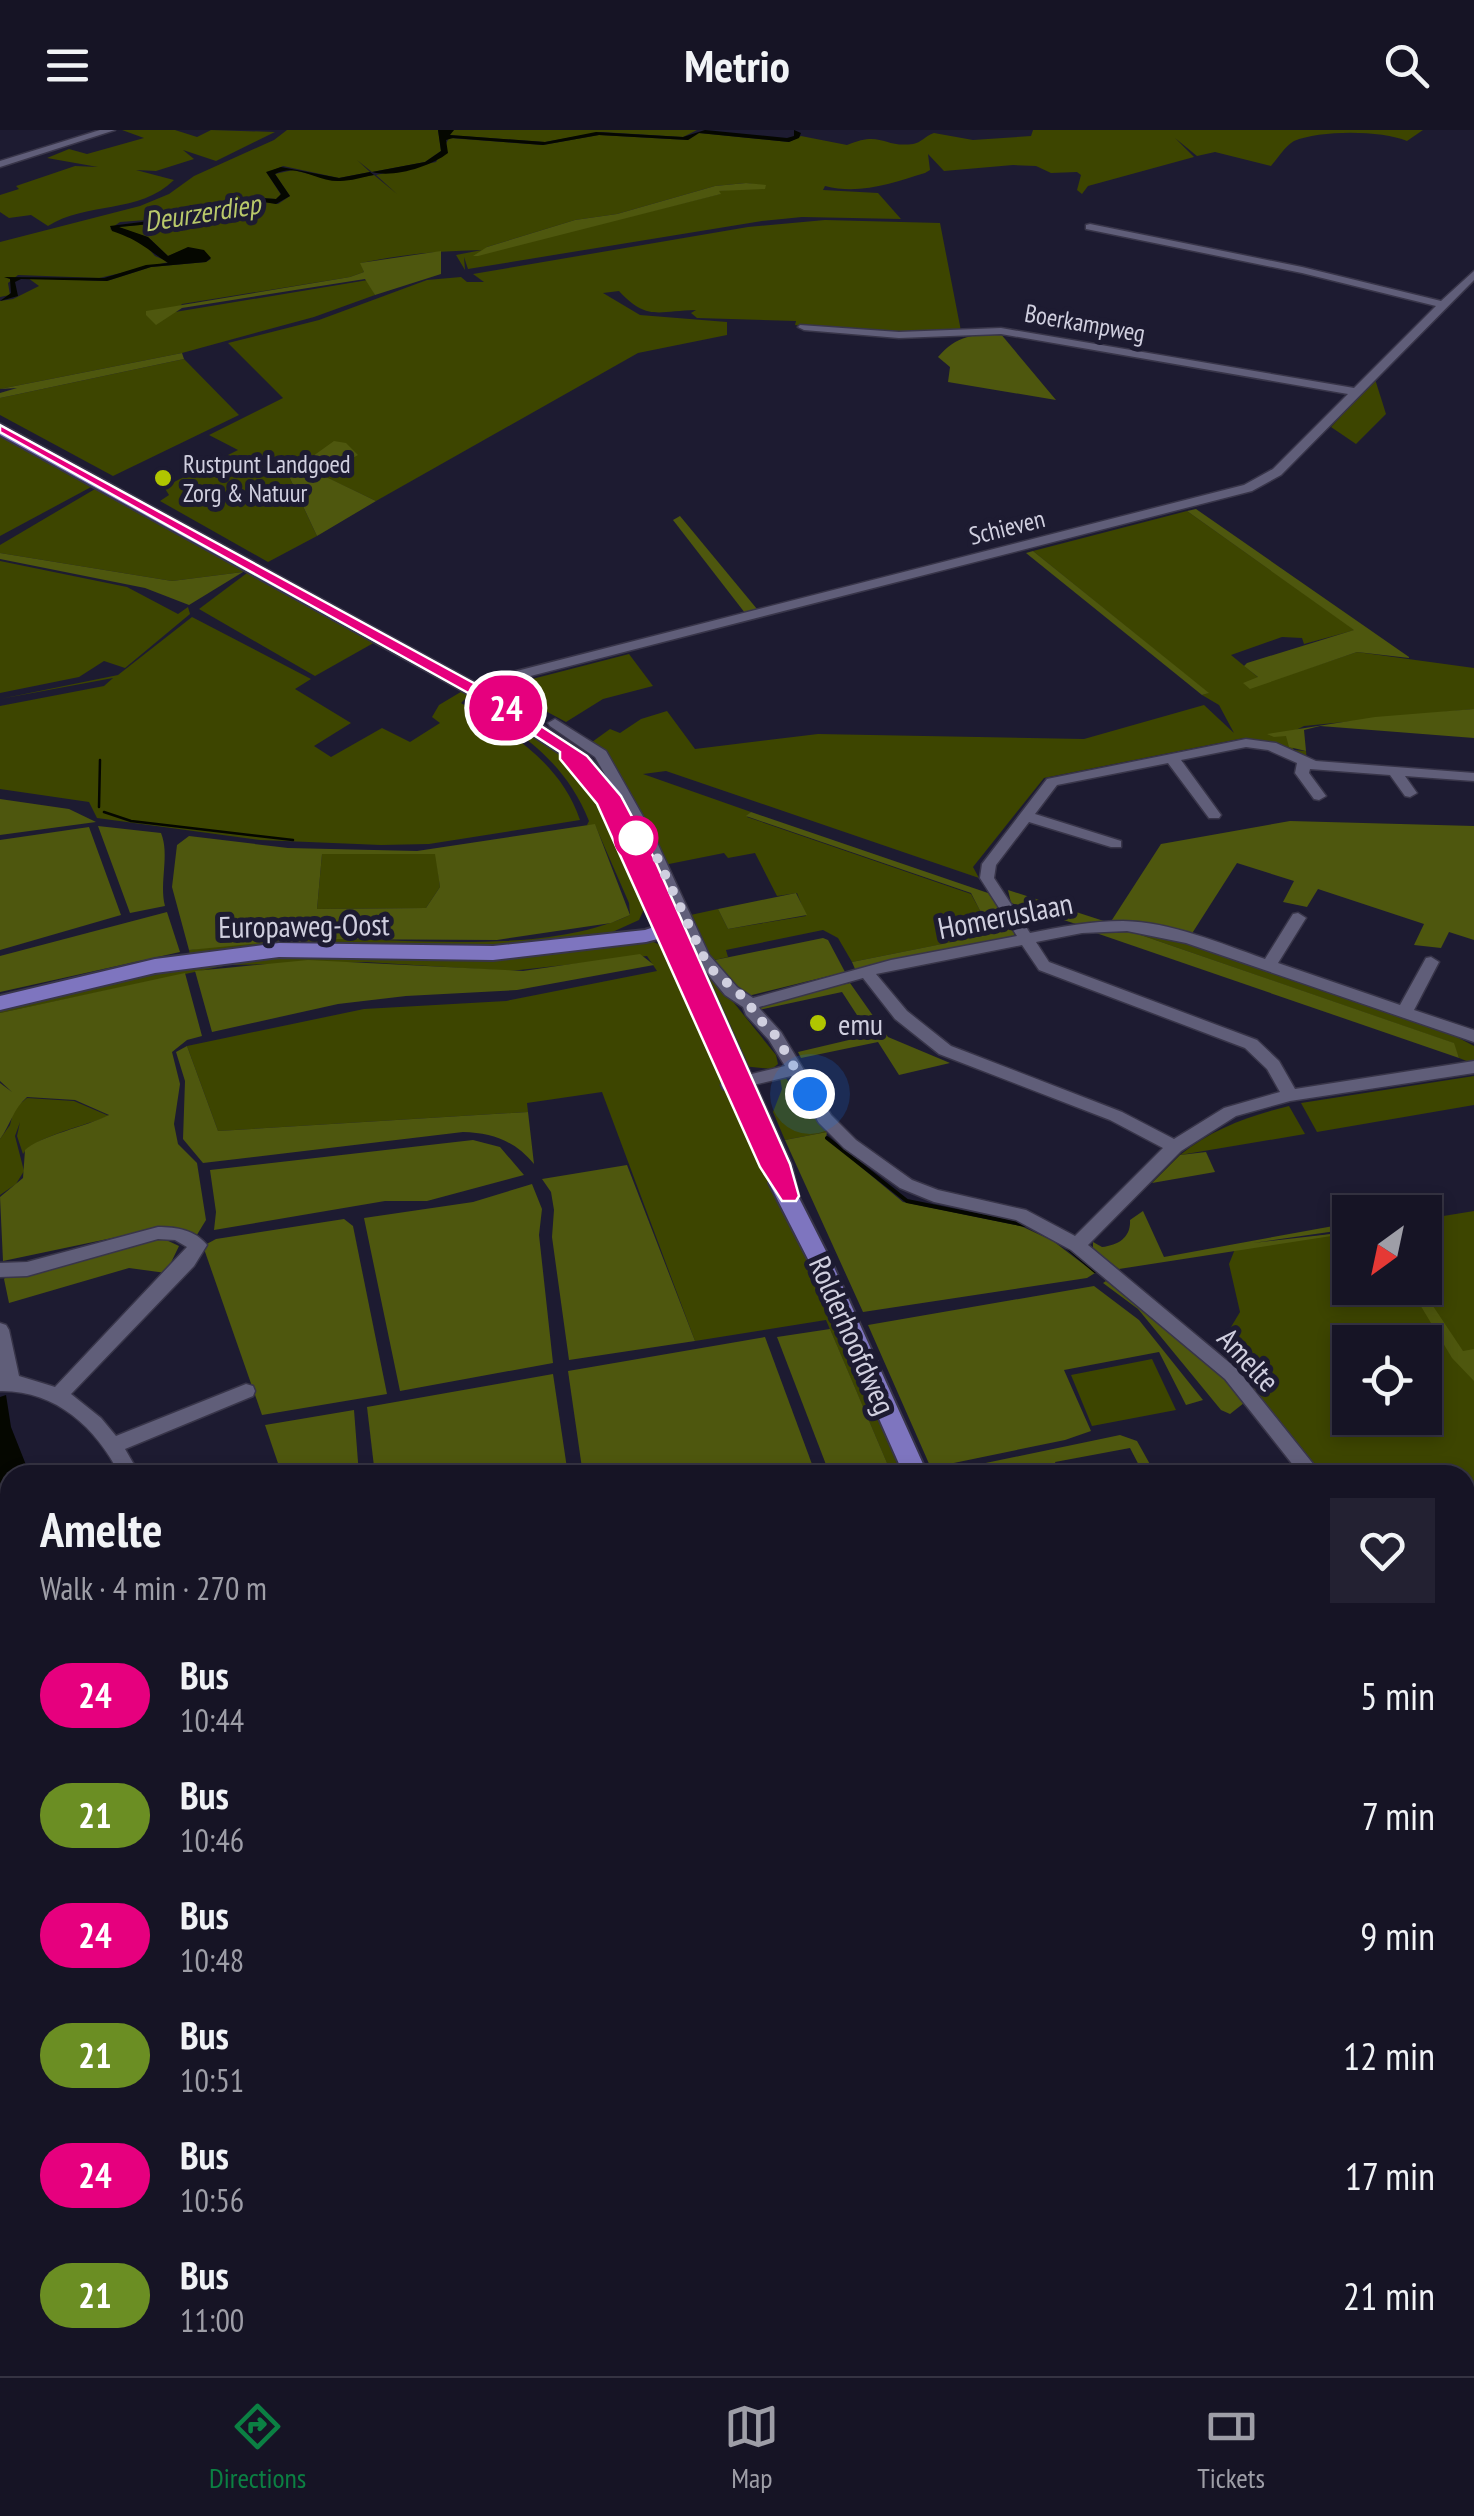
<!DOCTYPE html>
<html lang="en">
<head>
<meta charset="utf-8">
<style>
  :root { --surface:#161425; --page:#232132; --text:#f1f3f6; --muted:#9e9ea7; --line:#353342; --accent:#0b8043 }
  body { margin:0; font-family:"PT Sans Narrow",sans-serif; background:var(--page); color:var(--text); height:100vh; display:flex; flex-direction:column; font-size:38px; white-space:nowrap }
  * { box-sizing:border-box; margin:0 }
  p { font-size:32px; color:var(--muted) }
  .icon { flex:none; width:55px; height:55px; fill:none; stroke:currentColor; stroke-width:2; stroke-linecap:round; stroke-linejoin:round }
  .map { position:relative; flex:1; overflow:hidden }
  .side { position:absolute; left:0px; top:1335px; width:1475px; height:912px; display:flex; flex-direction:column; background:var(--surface); border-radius:30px 30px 0 0; box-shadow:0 5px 15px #0003,0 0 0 2px var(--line) }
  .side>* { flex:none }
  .badge { padding:0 20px; border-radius:32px; font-size:35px; line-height:65px }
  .needle { width:65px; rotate:213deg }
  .controls { position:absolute; left:1332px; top:1065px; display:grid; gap:20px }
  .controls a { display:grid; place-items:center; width:110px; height:110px; border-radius:0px; background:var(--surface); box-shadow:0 5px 15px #0003,0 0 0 2px var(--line); font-size:50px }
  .you { position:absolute; width:50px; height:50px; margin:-25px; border:8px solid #fff; border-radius:50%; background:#1a73e8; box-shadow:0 0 0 15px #1a73e833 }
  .map>.badge { position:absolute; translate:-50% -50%; box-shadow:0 0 0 5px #fff }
  .round { display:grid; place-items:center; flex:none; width:105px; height:105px; border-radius:0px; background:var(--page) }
  .summary { display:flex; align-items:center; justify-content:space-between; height:170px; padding:0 40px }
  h1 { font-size:48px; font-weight:800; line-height:75px }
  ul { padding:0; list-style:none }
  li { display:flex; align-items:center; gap:30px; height:120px; padding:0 40px }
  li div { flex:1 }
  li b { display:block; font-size:38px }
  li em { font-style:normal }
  li .badge { min-width:110px; font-weight:700; text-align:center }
  header { display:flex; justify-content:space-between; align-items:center; height:130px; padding:0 40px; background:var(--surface); font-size:45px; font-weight:800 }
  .tabs { display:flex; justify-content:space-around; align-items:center; height:140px; border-top:2px solid var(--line); background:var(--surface); font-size:28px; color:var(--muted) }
  .tabs a { display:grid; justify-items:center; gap:5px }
  .tabs .selected { color:var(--accent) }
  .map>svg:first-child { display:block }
  .green { fill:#3d4500; fill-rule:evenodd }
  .forest { fill:#4e570e; fill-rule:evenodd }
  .water { fill:#050700 }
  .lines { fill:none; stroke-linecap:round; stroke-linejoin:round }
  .stream-far1 { stroke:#050700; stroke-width:2.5 }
  .stream { stroke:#050700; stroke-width:4 }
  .minor-casing { stroke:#383549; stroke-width:3 }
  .major-casing { stroke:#383549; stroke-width:4 }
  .minor { fill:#605e79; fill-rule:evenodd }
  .major { fill:#7e75bf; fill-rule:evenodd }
  .line { fill:#e6007e; stroke:#fff; stroke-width:2.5 }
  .walk { stroke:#d0cfdf; stroke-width:10; stroke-dasharray:0 18 }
  .poi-dot { fill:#b0c500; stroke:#1d1b31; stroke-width:4 }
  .stop-dot { fill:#fff; stroke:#e6007e; stroke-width:5 }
  .labels { text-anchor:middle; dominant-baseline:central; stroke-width:10; stroke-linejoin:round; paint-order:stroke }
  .far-street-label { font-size:25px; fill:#d0cfdf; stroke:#1d1b31 }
  .far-poi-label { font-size:25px; fill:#d0cfdf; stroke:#1d1b31; text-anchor:start }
  .far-water-label { font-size:28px; font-style:italic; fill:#b9c96a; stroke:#1d1b31 }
  .street-label { font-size:30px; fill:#d0cfdf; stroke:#1d1b31 }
  .poi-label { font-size:30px; fill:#d0cfdf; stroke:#1d1b31; text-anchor:start }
</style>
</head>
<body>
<header><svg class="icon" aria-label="menu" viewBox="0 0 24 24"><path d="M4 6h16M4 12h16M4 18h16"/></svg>Metrio<svg class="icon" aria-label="search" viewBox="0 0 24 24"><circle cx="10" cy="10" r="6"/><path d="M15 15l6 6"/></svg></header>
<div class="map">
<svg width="1474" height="2246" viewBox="0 0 1474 2246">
  <rect width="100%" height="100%" fill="#1d1b31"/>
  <!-- green -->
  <g class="green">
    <path d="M122,0H175L197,7L211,0L275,2L216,31L183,20L194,29L156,41L136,40L174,50C140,84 85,72 48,96L31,85L9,88L0,82V65L19,59L16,56L75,36L98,37L47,28L69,19L87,24L144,8Z"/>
    <path d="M287,0H438L441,21L425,32L372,42L357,30L370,42L339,48L283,36L267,43L281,65L276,69L248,67L173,88L120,92L110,99L141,110L155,126L169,132L99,148L18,145L8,153L10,165L0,167V112L140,76L169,64L194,46L274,10Z"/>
    <path d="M454,0H697L683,7L601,2L545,12L448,5Z"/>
    <path d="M1033,0H1423L1407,11C1381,0 1320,0 1294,11C1285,16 1278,28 1271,36L1215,22L1197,26L1175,8L1194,27L1088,56L1082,64L1077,60L1081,45L1077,42L1051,43L1036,36L1013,35L944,41L928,24L930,40L925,43C892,53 860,65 825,56L823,60L878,63L901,89L802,87L762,91L468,139L464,127L465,140L456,125L482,120C441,121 402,124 361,133L364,142L350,147L182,174L175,182L368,150L375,165L314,187L182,223L0,259V171L13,169L39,156L28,148L107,151L151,137L206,132L211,129L188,118L168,126L149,108L118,97L172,92L251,70L278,74L290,66L275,44L293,40L337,51L374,45L397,64L376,45L436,32L449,8L543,15L599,5L688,10L699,3L789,12L801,6L847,15C882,0 883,18 913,14C921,13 925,6 934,3L973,10L1031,6ZM746,53L766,56L718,61L720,64L483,123L487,117L575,90L617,84L715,56Z"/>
    <path d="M825,90L940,93L961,201L908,204L801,196L795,195L796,191L697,188L691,183L696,180C657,181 647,191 619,161L603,163L640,185L727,192V205L638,223L376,371L321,345L313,329L288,344L317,406L268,432L160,371L169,365L164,357L238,320L209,305L283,268L228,213L319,190L427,150L461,147L467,152H484L473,144L748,97Z"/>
    <path d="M184,229L239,285L113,346L0,285V268Z"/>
    <path d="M1375,249L1386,284L1356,314L1331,297Z"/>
    <path d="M0,303L92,354L93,356L0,406Z"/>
    <path d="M95,359H101L245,438L243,442L172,451L0,423V415Z"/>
    <path d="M1187,381L1355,500L1304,514L1302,508L1282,507L1231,525L1259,548L1249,558L1357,522L1474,538V579L1304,596L1286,605L1294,620L1306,621L1307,632L1272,613L1244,608L1044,648L973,737L979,748L666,641L643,644L751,682L747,687L971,764L993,804L852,832L838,808L823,800L726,820L728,827L710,831L686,786L718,779L728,799L806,786L797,763L777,766L755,723L728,728L724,723L664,735L601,620L592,612L610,599L620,603L641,589L667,581L695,619L818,604L1084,609L1204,575L1234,603L1219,575L1202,565L1208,563L1033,421Z"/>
    <path d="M0,431L127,457L178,484L188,477L190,484L125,538L104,531L79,547L0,563Z"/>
    <path d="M247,443H254L377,511L315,546L199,479Z"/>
    <path d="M192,487L311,549L295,559L351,593L314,616L331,627L382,598L410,612L440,593L432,587L439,575L464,560L471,563L461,573C510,602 561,633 580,690L429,714L381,715L260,710L97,688L89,672L0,659V576L104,556L113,548L0,569L118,545Z"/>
    <path d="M629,524L653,556L603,569L566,592L501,557Z"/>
    <path d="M479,568C501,582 525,594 545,610C598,653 619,717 645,777L639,790L608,804L500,820L190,826L189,820C227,814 265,810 303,809C402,807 539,827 630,785L629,773L595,695H587L589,691C567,635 524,603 473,575Z"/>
    <path d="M322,724H436L440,757L426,778L317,779Z"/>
    <path d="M1132,802L1177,810L1453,905L1474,916V934L1459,928L1453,913Z"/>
    <path d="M647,809L658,814L665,823L737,983L843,1198L907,1345H892L826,1190L695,1211L602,962L527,973L528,982L218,1001L187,916L364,879L506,871L657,841L647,826L510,841L366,832L228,835L0,883V877L149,842L274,825H359Z"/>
    <path d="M701,832L776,925L778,934L772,939L742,936L705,853Z"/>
    <path d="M1474,946V975L1317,1002L1301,973Z"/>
    <path d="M785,947L827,1002L785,1010L773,982L782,959L780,948Z"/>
    <path d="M27,968L74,971L109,986C87,995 33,1007 23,1024L17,1006L20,992L15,1006L24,1041L16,1054L0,1065V1009L10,995L14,979Z"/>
    <path d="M1289,976L1305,1004L1180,1025C1212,999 1249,986 1289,976Z"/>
    <path d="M1474,1081V1425L1465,1427V1345H1323L1219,1217L1240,1182L1229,1134L1235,1119L1350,1101V1158H1425V1089ZM1350,1212H1425V1288H1350Z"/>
    <path d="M1152,1229L1176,1280L1092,1296L1071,1245Z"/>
  </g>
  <!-- forest -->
  <g class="forest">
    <path d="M746,53L766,55L765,59L719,61L721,64L478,126H473L487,117L575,90L617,84L715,56Z"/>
    <path d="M441,121V144L375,165L365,149L182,178L156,195L146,185V181L350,147L364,142L360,133Z"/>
    <path d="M1000,203L1056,270L948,252L950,237L938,227C957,205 973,205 1000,203Z"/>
    <path d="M182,223L184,229L0,268V263L17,258L0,259Z"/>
    <path d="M334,311L346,313L358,325L322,345L376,371L317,406L288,344Z"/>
    <path d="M1196,379L1409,527V528L1357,522L1250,559L1243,553L1258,547L1244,536L1247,533L1354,500L1187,381Z"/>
    <path d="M680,386L757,479L745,483L673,390Z"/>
    <path d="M1033,421L1209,563L1202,565L1026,423Z"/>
    <path d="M0,423L172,451L243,442L189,475L145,458L0,429Z"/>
    <path d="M1474,579V608L1320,596L1304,600L1306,621L1289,617L1286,606L1274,607L1267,604L1375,587Z"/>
    <path d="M0,669L69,679L96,692L0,705Z"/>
    <path d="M751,682L988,763L1016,802L1011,809L855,839L852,832L992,804L971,763L746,686Z"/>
    <path d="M1290,691L1474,696V810L1449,802L1441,818L1414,815L1424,794L1318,759L1307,777L1283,772L1294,751L1237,733L1191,805L1079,795L1011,773L1008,760L1110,793L1161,714Z"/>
    <path d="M595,694L630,785L611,793L497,810L303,809L189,820L172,757L177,715L189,706L288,718L417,721ZM322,724H435L440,757L426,778L317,779Z"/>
    <path d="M98,696L161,703C170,725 159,752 165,776L130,783Z"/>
    <path d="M89,697L121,785L0,820V710Z"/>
    <path d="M796,763L807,785L728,799L718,779Z"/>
    <path d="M167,782L180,822L0,862V826Z"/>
    <path d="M1132,802L1454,913L1459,928L1096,803Z"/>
    <path d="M823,808L828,810L845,842L748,866L728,852L710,831Z"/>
    <path d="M640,824L654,835L517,860L406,866L338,874L212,902L195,841L308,830L523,841Z"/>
    <path d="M185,843L202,906L187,910L172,922L180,954L174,994L178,1014L197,1033L206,1090L195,1108L155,1099L3,1131L0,1067L23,1048L25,1020C39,1006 88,996 109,985L75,970L27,967C13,979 11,994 0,1009V953L12,962L0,951V883Z"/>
    <path d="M850,853L888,907L950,933L899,945L878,912L801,928L798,922L870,905L842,862L758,880L754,874Z"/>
    <path d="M187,916L218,1001L528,982L534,1034C515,1011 493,1003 463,1002L203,1033L183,1009L185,951L176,922Z"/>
    <path d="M827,1002L826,1008L903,1072L1021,1096L1053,1111L1095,1143L1087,1148L863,1182L785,1010Z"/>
    <path d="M473,1010L500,1017L524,1045L427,1071H385L214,1100L216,1082L210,1040Z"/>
    <path d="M1206,1022L1215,1042L1152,1053L1180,1025Z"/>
    <path d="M627,1035L695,1211L569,1230L552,1107L554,1080L551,1062L542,1049Z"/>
    <path d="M532,1054L542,1079L539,1105L553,1233L400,1261L364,1088L473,1072Z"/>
    <path d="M1143,1081L1164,1127L1350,1093V1099L1253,1113L1340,1103H1350V1106L1338,1105L1119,1139L1093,1119V1112L1102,1117C1119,1115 1131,1107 1130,1090Z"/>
    <path d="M344,1089L353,1096L387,1264L262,1285L203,1116L216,1109Z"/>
    <path d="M162,1108L179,1116L166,1143L129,1138L9,1173L4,1149L8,1144Z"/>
    <path d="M1106,1151C1141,1180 1226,1236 1244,1273L1230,1284L1221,1280L1138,1179L1103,1153Z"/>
    <path d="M1094,1156L1139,1190L1203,1270L1186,1275L1159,1222L1064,1240L1091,1301L1065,1310L944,1335L947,1341L1120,1305L1137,1311L1156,1345H1144L1130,1318L1055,1332L1060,1345H934L868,1195Z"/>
    <path d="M1410,1158H1421L1463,1221L1474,1219V1251L1452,1228Z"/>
    <path d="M830,1199L887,1333L892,1345H830L777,1207Z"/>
    <path d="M765,1207L816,1345H583L568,1241Z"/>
    <path d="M553,1244L568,1345H375L367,1277Z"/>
    <path d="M354,1280L359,1345H282L265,1295Z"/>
    <path d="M1465,1516L1471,1841L1474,1845V1877L1465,1871Z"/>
    <path d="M0,2078L10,2086V2203L0,2184Z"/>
    <path d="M28,2238H212L229,2246H107L84,2238L69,2240L65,2246H32Z"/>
    <path d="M966,2238H1118L1128,2246H964Z"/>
  </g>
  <!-- water -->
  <g class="water">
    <path d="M438,0H454L450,5L545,12L596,2L683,7L705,0L787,8L794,6V0L801,3L799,8L789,12L699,3L688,10L599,5L543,15L453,8L446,10L448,23C430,37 393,48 372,42L425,32L441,21Z"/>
    <path d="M281,37L339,48L370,42L374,45C363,47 351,51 340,51C317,52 297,32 275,44L290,66L276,74L251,70L172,92L119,97L148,107L168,126L188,117L204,120L211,128L206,132L151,137L107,151L21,149L15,152L18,166L0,171L11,163L10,149L4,147L104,148L146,135L168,133C145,118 141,111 112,101L110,96L173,88L247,67L276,69L281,64L266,42Z"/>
    <path d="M6,1265L11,1297L30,1345H10V1385L0,1373V1267Z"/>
  </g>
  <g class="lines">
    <!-- stream-far1 -->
    <g class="stream-far1">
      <path d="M99,677L100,630"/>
      <path d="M104,682L131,691L293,710"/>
    </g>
    <!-- stream -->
    <g class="stream">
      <path d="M827,1008L907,1071L1025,1095"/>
      <path d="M1068,1118L1095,1141"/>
    </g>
    <!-- minor casing -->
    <g class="minor-casing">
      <g id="minor">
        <path d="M100,0H115L0,37V31Z"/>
        <path d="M1090,94L1302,137L1441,171L1474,141V150L1281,345L1252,361L499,554L481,564H471V558L489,548L1244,355L1273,339L1348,264L1001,204L899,208L804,200L798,197L800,195L899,202L1001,198L1354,258L1436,176L1302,143L1086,99V95Z"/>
        <path d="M555,589L606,621L654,706L709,825L737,857L753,868L891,830L1017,806L980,748L982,734L1047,649L1246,609L1276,613L1316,631L1474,643V651L1405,646L1417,663L1410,667L1405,666L1390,645L1310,639L1309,643L1326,666L1319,670L1314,669L1295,643L1297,633L1268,620L1246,617L1181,630L1221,685L1219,688H1209L1168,633L1057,655L1035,684L1121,711V717H1111L1029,692L996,735L994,748L1030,803C1061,797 1091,791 1123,791C1171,792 1220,813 1265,829L1293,784L1298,783L1306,788L1278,833L1400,875L1426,828L1431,827L1439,832L1414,880L1474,900V912L1186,813L1127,801L1082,803L1036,812L1049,832L1257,910L1279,931L1295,959L1474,931V943L1290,971L1236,986L1181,1021L1088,1115L1237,1239L1322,1345H1301L1225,1249L1071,1120L1016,1090L934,1072L900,1058L844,1018L819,993L791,946L729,961L723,959L721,955L723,951L785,936L769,910L746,885L743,877L725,865L694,827L640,706L595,627L550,596L548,593ZM1022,815L1039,840L1245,918L1267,939L1280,962L1224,978L1174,1009L1122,982L951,916L907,881L876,844ZM863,848L895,889L939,924L1110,990L1163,1018L1075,1106L1026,1080L938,1060L912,1050L856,1010L831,985L781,902L760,879L759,877Z"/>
        <path d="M158,1097C177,1097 195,1100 207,1115L194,1136L71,1264L101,1288L116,1306L246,1254L253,1256L255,1261L253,1266L125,1319L140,1345H120C96,1297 55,1260 0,1261V1193L6,1195L9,1200L19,1246L55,1257L187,1117L175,1110L158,1109L27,1146L0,1147V1133L27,1132Z"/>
        <path d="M1474,1427V1443L1465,1445V1429Z"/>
        <path d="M1465,1498L1474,1502V1521L1465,1517Z"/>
        <path d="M0,1821L8,1824L10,1829V1864L2,1861L0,1857Z"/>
        <path d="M1474,2192V2243L1467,2246L1456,2243L1454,2238H1465V2196Z"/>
        <path d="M362,2238H388L384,2246H358Z"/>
        <path d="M626,2238H663L667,2246H630Z"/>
      </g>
    </g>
    <!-- major casing -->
    <g class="major-casing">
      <g id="major">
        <path d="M0,294L486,559L587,625L620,662L639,697L791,1034L799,1068L833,1135L928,1345H904L811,1135L769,1053L773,1047L769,1034L669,806L646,812L493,830L279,827L155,843L0,880V866L155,829L279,813L493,816L645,800L663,794L605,668L575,633L474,567L0,305Z"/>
        <path d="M1465,1879L1474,1883V1914L1465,1910Z"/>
      </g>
    </g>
    <!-- minor -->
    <use href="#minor" class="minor"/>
    <!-- major -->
    <use href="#major" class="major"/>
  </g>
  <!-- line -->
  <path class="line" d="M0,295L481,557L587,626L621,666L654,728L790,1034L799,1066L796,1071H782L760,1037L597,674L560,629V622L470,564L0,302Z"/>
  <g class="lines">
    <!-- walk -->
    <path class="walk" d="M636,708L647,706L708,836L751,874L752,881L776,906L810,964"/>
  </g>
  <!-- markers -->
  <g class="poi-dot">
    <circle cx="163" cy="348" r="10"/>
    <circle cx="818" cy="893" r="10"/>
  </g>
  <circle class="stop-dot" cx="636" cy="708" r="20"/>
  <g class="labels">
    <!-- far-street labels -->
    <g class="far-street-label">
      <text transform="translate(1085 193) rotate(10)">Boerkampweg</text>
      <text transform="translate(1007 397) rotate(-14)">Schieven</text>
    </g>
    <!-- far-poi labels -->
    <g class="far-poi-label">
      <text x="183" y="334">Rustpunt Landgoed<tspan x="183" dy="29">Zorg &amp; Natuur</tspan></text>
    </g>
    <!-- far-water labels -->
    <g class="far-water-label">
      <text transform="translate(202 82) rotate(-9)">Deurzerdiep</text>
    </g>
    <!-- street labels -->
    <g class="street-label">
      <text transform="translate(1005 785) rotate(-11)">Homeruslaan</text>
      <text transform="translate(304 795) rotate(-1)">Europaweg-Oost</text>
      <text transform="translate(853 1205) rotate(66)">Rolderhoofdweg</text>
      <text transform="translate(1249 1229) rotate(47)">Amelte</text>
    </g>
    <!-- poi labels -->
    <g class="poi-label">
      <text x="838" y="893">emu</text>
    </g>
  </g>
</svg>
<div class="controls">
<a><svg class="needle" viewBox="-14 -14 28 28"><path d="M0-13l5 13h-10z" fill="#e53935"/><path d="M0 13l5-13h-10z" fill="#9e9ea7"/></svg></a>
<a><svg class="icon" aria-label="locate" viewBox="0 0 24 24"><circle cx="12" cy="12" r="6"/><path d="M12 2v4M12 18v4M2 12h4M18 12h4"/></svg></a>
</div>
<div class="you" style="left:810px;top:964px"></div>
<b class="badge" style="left:506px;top:578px;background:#e6007e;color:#fff">24</b>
<section class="side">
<div class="summary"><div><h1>Amelte</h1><p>Walk · 4 min · 270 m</p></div><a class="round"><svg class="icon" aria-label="heart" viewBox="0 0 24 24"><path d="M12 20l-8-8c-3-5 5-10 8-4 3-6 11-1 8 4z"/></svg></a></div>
<ul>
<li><span class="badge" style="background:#e6007e;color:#fff">24</span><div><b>Bus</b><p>10:44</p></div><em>5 min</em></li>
<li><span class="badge" style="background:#6b8e23;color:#fff">21</span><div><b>Bus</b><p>10:46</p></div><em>7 min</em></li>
<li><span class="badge" style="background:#e6007e;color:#fff">24</span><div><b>Bus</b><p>10:48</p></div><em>9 min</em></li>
<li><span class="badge" style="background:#6b8e23;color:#fff">21</span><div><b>Bus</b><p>10:51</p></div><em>12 min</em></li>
<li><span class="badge" style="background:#e6007e;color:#fff">24</span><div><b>Bus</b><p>10:56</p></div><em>17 min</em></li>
<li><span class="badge" style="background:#6b8e23;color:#fff">21</span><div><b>Bus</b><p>11:00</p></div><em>21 min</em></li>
</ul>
</section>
</div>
<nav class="tabs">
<a class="selected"><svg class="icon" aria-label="directions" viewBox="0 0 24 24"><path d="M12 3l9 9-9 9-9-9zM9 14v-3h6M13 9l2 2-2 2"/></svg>Directions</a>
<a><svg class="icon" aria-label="map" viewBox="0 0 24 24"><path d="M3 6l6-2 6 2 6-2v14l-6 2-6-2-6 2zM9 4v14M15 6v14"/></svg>Map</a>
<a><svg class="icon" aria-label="tickets" viewBox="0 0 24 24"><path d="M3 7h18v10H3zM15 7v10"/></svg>Tickets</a>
</nav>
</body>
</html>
